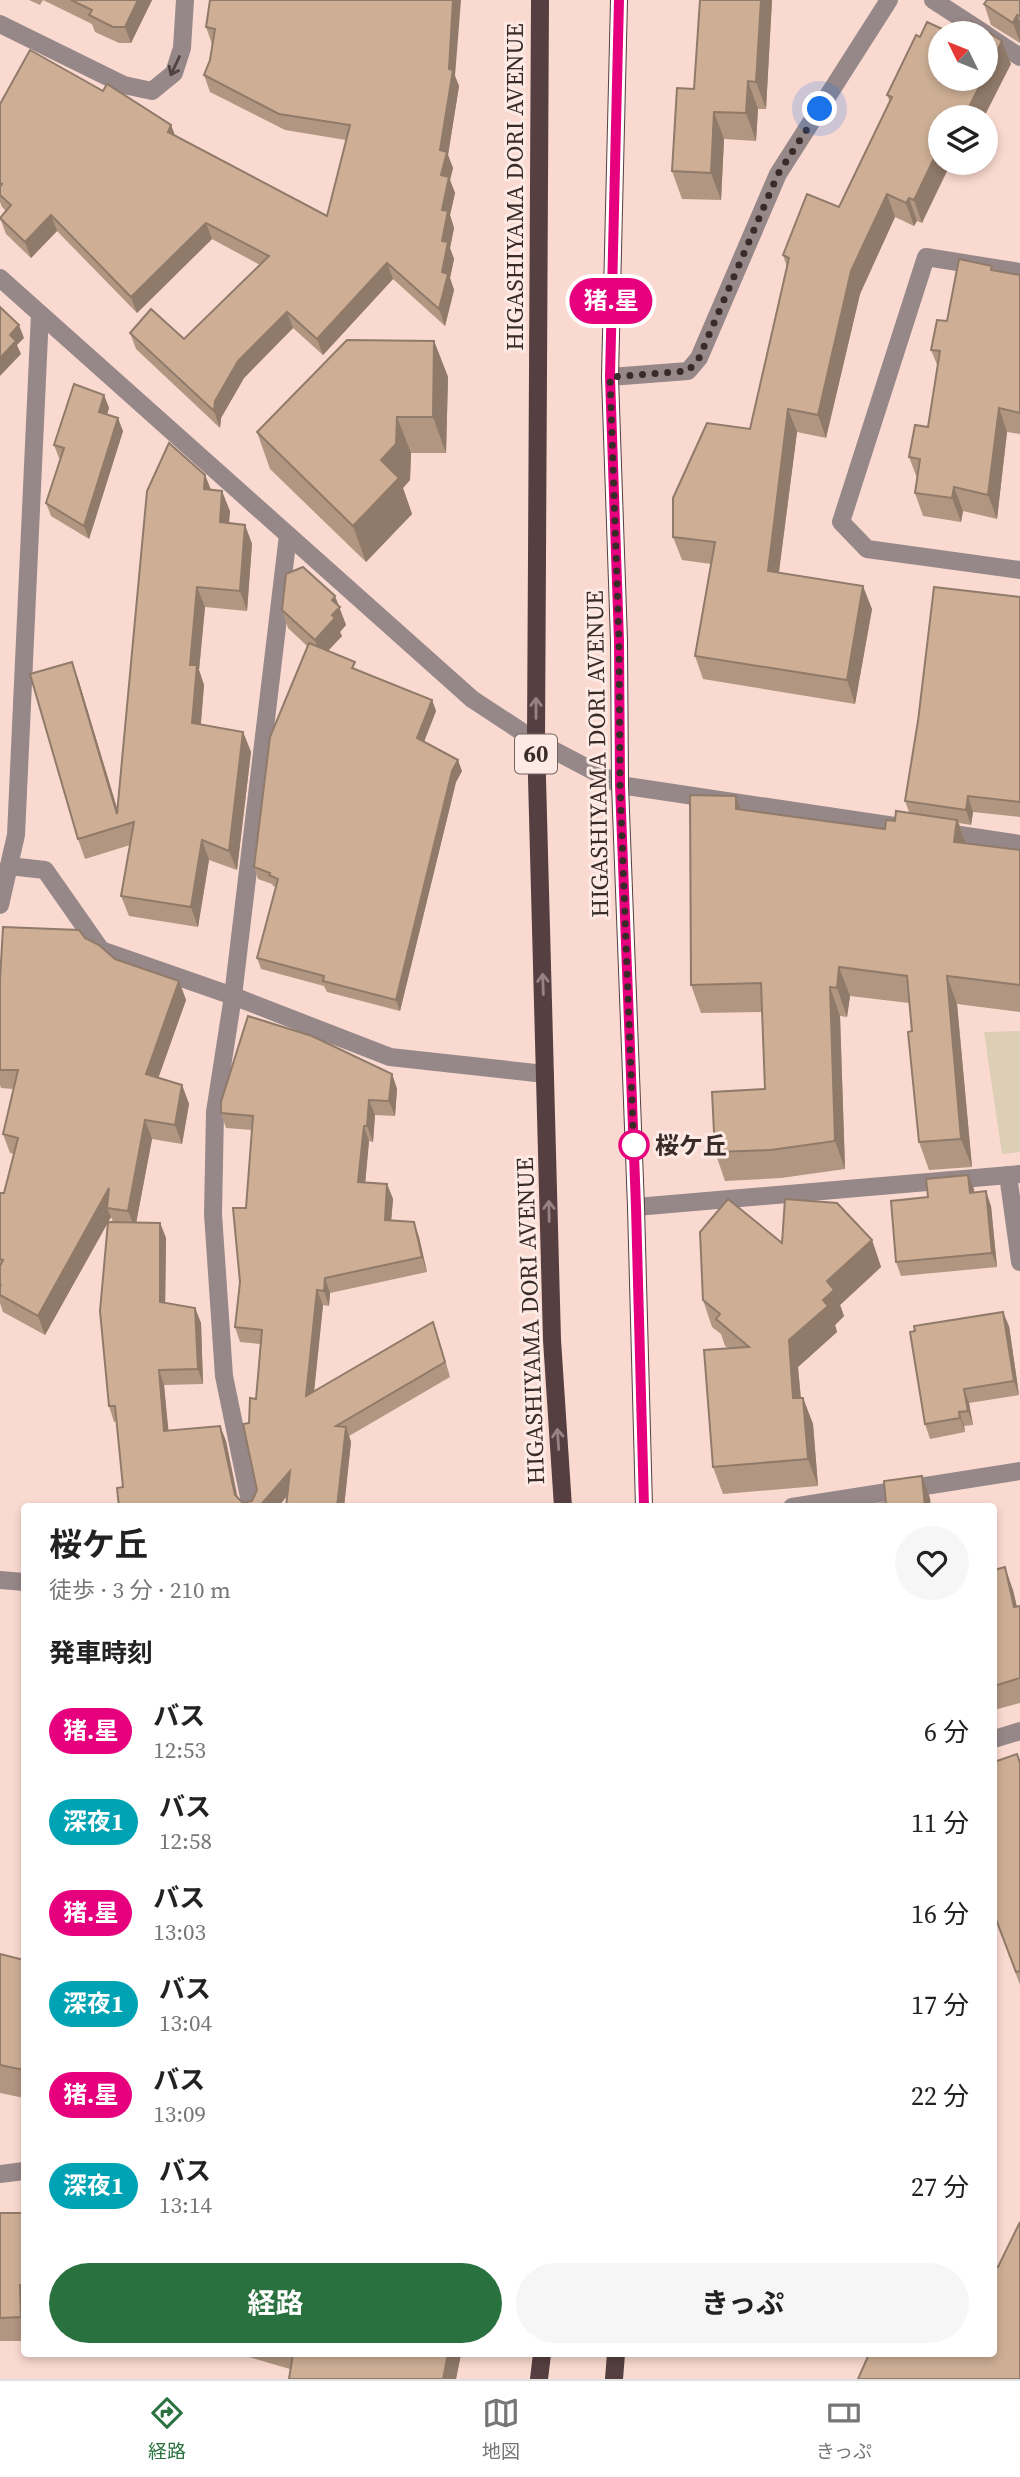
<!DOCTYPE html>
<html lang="ja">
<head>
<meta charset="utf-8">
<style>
  :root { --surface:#fff; --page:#f6f6f6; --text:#222; --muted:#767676; --line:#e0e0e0; --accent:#29723f }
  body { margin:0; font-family:"Source Serif 4","Noto Sans JP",serif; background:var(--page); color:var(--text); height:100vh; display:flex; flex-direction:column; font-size:26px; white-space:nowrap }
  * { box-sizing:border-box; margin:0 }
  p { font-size:23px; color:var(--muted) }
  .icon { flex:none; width:38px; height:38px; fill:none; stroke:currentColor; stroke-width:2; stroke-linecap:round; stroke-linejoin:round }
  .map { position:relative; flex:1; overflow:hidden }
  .side { position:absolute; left:21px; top:1503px; width:976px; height:854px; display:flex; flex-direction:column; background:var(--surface); border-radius:7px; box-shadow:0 4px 10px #0003 }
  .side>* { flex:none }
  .badge { padding:0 14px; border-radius:23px; font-size:24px; line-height:46px }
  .needle { width:46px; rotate:313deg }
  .buttons { position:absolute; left:928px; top:21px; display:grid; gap:14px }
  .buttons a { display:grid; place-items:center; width:70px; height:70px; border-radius:50%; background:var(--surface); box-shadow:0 4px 10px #0003; font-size:35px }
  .you { position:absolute; width:35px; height:35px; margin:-18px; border:5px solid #fff; border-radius:50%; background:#1a73e8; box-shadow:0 0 0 10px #1a73e833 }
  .map>.badge { position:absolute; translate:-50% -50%; box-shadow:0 0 0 4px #fff }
  h2 { padding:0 28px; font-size:26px; line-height:63px }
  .round { display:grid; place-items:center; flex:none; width:74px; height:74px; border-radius:37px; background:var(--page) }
  .overview { display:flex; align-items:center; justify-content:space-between; height:119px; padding:0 28px }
  h1 { font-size:33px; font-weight:700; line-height:52px }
  .button { display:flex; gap:14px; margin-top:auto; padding:14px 28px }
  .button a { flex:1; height:80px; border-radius:42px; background:var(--accent); color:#fff; font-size:28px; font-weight:700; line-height:80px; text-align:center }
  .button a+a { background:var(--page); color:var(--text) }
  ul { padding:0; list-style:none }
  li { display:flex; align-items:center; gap:21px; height:91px; padding:0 28px }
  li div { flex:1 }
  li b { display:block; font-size:26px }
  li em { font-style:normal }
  li .badge { min-width:77px; font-weight:700; text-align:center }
  .tabs { display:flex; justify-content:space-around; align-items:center; height:98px; border-top:2px solid var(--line); background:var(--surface); font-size:19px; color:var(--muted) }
  .tabs a { display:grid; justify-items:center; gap:4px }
  .tabs .selected { color:var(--accent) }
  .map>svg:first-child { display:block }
  .green { fill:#dccfb5 }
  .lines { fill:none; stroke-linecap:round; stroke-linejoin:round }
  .minor { stroke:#968788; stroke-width:18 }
  .major { stroke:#563f40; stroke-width:18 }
  .wall { fill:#b19681 }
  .shaded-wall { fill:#907a69 }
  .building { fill:#ceaf96; stroke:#907a69; stroke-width:2 }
  .oneway { stroke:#504240 }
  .oneway2 { stroke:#998382 }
  .line-casing { stroke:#fff; stroke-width:16 }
  .line { stroke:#e6007e; stroke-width:10 }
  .walk { stroke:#382b28; stroke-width:7; stroke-dasharray:0 12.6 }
  .stop-dot { fill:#fff; stroke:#e6007e; stroke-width:3.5 }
  .labels { text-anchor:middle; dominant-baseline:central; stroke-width:6; stroke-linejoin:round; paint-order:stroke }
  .shield { fill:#feeae4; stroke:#736460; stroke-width:2 }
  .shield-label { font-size:23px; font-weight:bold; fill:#382b28 }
  .street-label { font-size:24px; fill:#382b28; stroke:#feeae4 }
  .stop-label { font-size:24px; font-weight:bold; fill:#382b28; stroke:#feeae4; text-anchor:start }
</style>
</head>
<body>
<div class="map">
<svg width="1020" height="2379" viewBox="0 0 1020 2379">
  <rect width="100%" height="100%" fill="#fadad0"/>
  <!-- green -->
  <path class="green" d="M1020,1031V1152L1002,1154L984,1032Z"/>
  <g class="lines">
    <!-- minor -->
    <g class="minor">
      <path d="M933,0L984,33"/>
      <path d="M0,24L124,85L152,91L174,73L182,48L185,0"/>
      <path d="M985,34L1020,57"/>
      <path d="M1020,272L926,257L841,522L867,549L1020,570"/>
      <path d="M0,278L472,699L536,741L620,785L908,828"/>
      <path d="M610,377L688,371L699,358L778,174L889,0"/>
      <path d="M940,832L1020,844"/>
      <path d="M9,866L45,870L101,950L233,996L390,1057L545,1074"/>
      <path d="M0,905L16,835L40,314"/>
      <path d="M1008,1175L1020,1262"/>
      <path d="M636,1207L1020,1174"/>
      <path d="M251,1507L224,1376L213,1214L215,1112L233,996L288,535"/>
      <path d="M792,1507L1020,1471"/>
      <path d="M0,1580L24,1582"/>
      <path d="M994,1739L1020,1731"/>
      <path d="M0,2174L24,2171"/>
    </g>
    <!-- major -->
    <g class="major">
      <path d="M540,0L536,741L552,1340L563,1507"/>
      <path d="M619,0L610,377L619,641L620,785L636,1207L644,1507"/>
      <path d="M539,2379L542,2354"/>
      <path d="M614,2379L616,2354"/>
    </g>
  </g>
  <!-- wall -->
  <g class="wall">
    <path d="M29,0H43L40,5Z"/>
    <path d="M43,0H152L131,43H119L95,32L92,24Z"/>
    <path d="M700,0H772L766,109H758L756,141L724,139L721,200L682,199L672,171L694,89Z"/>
    <path d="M1020,0V43L991,25L984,4Z"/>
    <path d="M206,27L455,76L459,86L448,155L453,168L450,180L455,193L450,215L454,228L450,248L454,259L450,278L454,290L445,326L393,279L323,355L293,328L244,378L221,418L220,428L136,349L130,333L184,339L260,265L212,239L137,313L57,231L31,258L6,234L0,218L6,211L2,207L0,202V104L103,91L171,125L175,136L327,216L346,140L285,130L210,92L204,75L210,60L212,44Z"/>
    <path d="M1002,41L1011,64L940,117L922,223L917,221L914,226L895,217L860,294L826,438L797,432L779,572L872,609L855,704L703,679L695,656L711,564L682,560L673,537L750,429L787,267L783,255L839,207L890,102L887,95L940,79Z"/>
    <path d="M992,266L994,270L1020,275V434L1007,432L997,519L963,511L961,522L923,516L915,493L917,478L909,457L928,427L938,367L931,350L947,321Z"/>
    <path d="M434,341L448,377L446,453H411L410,480L403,488L412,514L366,562L270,469L257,432Z"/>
    <path d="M104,395L109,408L107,415L123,431L89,539L51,516L46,503L61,459L59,458L54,445Z"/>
    <path d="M205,475L211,490L230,511L229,523L245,525L252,544L247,611L205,607L199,670L204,685L201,724L243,732L251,752L237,870L209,860L198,927L129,916L121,896L130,845L85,859L78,839L72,662L79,682L118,811Z"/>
    <path d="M335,596L346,625L340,632L342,636L328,651L358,670L432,700L436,711L424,742L462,771L456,782L400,1011L327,992L324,986L261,969L257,958L276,887L273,886L272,884L258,879L254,867L307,646L288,628L282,610Z"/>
    <path d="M1020,597V817L973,812L971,825L959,823L966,843L1020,850V1012L957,1004L972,1167L929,1170L919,1142L909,1003L850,996L847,1017L840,1016L845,1169L781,1178L725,1181L715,1152L765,1089L762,1012L701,1013L691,985L736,796L741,810L885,829L895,821L909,812L905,801Z"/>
    <path d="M3,927L79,930L85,938L99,945L115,959L179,981L186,1000L158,1078L182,1085L189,1104L182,1144L152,1139L136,1223H160L166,1238L165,1303L195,1308L201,1323L203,1384L164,1385L168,1431L220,1426L226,1441L238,1498L243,1503L252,1501L257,1490L243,1424L249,1423L250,1398L256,1399L260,1344L240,1342L235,1327L240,1282L233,1208H246L252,1130L226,1128L221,1113V1102L248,1016L312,1036L392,1074L397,1089L395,1116L375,1115L373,1142L369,1141L365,1182L387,1184L393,1199L391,1220L414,1222L419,1237L427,1272L330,1293L329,1306L323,1305L314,1392L433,1322L450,1377L349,1436L351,1442L344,1507H286L287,1496L278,1507H119L117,1488L123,1487L117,1421L114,1422L109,1406L100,1311L108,1222H113L111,1217L45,1335L3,1312L0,1303V1295L3,1297L0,1295V1193H4L14,1154L10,1153L3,1134L13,1089L1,1088L0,1085V980Z"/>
    <path d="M974,1189V1193L991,1206L997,1267L901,1276L896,1262L928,1197Z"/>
    <path d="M872,1240L881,1267L840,1305L844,1316L835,1325L837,1332L798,1367L801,1398H803L813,1424L818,1486L723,1494L713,1467L728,1348L725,1346L721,1334L712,1327L703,1300L782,1243Z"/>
    <path d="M1009,1326L1019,1395L969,1403L973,1425L964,1426L965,1432L930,1439L925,1424Z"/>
    <path d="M994,1570L1013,1590L1017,1607L1020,1606V1703L994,1710Z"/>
    <path d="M1020,1762V1985L994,1914Z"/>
    <path d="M0,1954L24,1960V2098L0,2093Z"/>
    <rect x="0" y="2213" width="24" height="128"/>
    <path d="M242,2354H461L456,2379L290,2369L242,2355Z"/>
  </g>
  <!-- shaded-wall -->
  <g class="shaded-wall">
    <path d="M138,0H152L131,43L125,27Z"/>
    <path d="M453,0H461L455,76L459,86L448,155L453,168L450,180L455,193L450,215L454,228L450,248L454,259L450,278L454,290L445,326L439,309L442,241L440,150L449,69Z"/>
    <path d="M761,0H772L766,109L756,82Z"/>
    <path d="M1017,15L1020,22V42L1013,23Z"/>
    <path d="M1002,41L1011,64L984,117H964L983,79H985V75Z"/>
    <path d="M748,81L758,109L756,141L746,113Z"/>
    <path d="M714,112L724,139L721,200L711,173Z"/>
    <path d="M171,125L177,141L168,132Z"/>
    <path d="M940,146V163H951L922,223L914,200Z"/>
    <path d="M887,194L895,217L860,294L826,438L818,415L851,271Z"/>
    <path d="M909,198L917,221L914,226L906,203Z"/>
    <path d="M51,215L57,231L31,258L25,242Z"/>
    <path d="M206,223L212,239L137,313L131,297Z"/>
    <path d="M387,263L393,279L323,355L317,339Z"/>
    <path d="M287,312L293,328L244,378L221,418L220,428L214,411L215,401L238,361Z"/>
    <path d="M19,325L24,338L17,345L21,354L0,376V358L10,335Z"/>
    <path d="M434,341L448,377L446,453L433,417Z"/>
    <path d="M104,395L109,408L103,426L99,412Z"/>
    <path d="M999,408L1007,432L997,519L988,495Z"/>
    <path d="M788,409L797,432L776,594L768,571Z"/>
    <path d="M397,417L411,453L410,480L403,488L412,514L366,562L353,526L381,460Z"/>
    <path d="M118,418L123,431L89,539L84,526Z"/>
    <path d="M205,475L213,495L204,489Z"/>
    <path d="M954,487L963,511L961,522L952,498Z"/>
    <path d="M222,491L230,511L227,542L220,522Z"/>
    <path d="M245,525L252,544L247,611L240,591Z"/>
    <path d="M863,586L872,609L855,704L847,680Z"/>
    <path d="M197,587L205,607L199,670L204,685L199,743L192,723L190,665Z"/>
    <path d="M335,596L346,625L340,632L342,636L321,658L315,640L332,615V600Z"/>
    <path d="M72,662L79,682L122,825L117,814Z"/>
    <path d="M432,700L436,711L421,749L417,738Z"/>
    <path d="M243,732L251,752L237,870L229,851Z"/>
    <path d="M458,760L462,771L456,782L400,1011L396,1000L452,771Z"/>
    <path d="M736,796L746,824L736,809Z"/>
    <path d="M968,796L973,812L971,825L966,810Z"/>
    <path d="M957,820L968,848L954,842Z"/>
    <path d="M202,840L209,860L198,927L191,907Z"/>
    <path d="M839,967L850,996L847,1017L837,988Z"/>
    <path d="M947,976L957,1004L972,1167L961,1139Z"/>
    <path d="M179,981L186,1000L153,1093L146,1074Z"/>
    <path d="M830,987L840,1016L845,1169L835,1141Z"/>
    <path d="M392,1074L397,1089L395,1116L389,1101Z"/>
    <path d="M182,1085L189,1104L182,1144L175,1125Z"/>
    <path d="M369,1100L375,1115L373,1142L367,1126Z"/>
    <path d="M145,1120L152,1139L135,1229L128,1211Z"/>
    <path d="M364,1126L369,1141L364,1197L358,1182Z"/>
    <path d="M968,1175L974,1189L975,1207L970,1193Z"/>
    <path d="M387,1184L393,1199L390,1235L385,1220Z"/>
    <path d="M109,1188L107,1208L111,1217L45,1335L38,1316Z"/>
    <path d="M986,1191L991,1206L997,1267L992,1253Z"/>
    <path d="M414,1222L419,1237L427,1272L422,1257Z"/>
    <path d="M160,1223L166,1238L165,1318L160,1302Z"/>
    <path d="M872,1240L881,1267L840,1305L844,1316L835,1325L837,1332L798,1367L803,1425L793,1398L789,1340L823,1300L827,1281Z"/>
    <path d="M325,1278L330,1293L329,1306L324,1291Z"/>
    <path d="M317,1290L323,1305L312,1411L306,1396Z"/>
    <path d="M195,1308L201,1323L203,1384L198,1369Z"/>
    <path d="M1003,1312L1009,1326L1019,1395L1014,1381Z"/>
    <path d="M433,1322L438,1337L450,1377L445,1362Z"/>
    <path d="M159,1370L164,1385L170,1446L164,1431Z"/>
    <path d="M964,1389L969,1403L973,1425L968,1411Z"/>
    <path d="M803,1398L813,1424L818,1486L808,1459Z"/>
    <path d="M959,1412L964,1426L965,1432L960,1418Z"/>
    <path d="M220,1426L226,1441L239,1507L235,1495Z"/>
    <path d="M346,1427L351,1442L344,1507H337Z"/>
    <path d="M290,1471L295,1486L278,1507H259Z"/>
    <path d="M922,1476L930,1498L931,1507H925Z"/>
    <path d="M1005,1567L1013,1590L1020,1621L1014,1607Z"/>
    <path d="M20,2285L24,2296V2327L21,2317Z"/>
    <path d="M448,2354H461L456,2379H443Z"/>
  </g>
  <!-- building -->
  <g class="building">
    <path d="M71,0H138L125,27H113L89,15L92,10Z"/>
    <path d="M210,0H453L449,69L453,70L440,150L447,152L441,175L449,177L442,210L448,211L442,241L448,242L442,272L448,274L439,309L387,263L317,339L287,312L238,361L215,401L214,411L130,333L151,309L184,339L269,256L206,223L131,297L51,215L25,242L0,218L11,205L0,195V187L2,184L0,183V104L30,50L103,91L107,84L171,125L168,132L327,216L350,125L279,114L204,75L210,60L215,29L206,27Z"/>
    <path d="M700,0H761L756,82L748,81L746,113L714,112L711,173L672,171L677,88L694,89Z"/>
    <path d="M987,0H1020V16L1017,15L1013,23L984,4Z"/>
    <path d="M971,21L1002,41L985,75V33H964Z"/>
    <path d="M927,22L951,33H940V79H983L964,117H940V146L914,200L909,198L906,203L887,194L851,271L818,415L788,409L768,571L863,586L847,680L695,656L715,542L673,537V498L707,423L750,429L789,258L783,255L807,194L839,207L892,97L887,95L916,35L920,37Z"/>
    <path d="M959,259L992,266L991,270L1020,275V413L999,408L988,495L954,487L952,498L915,493L920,459L909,457L915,425L928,427L940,351L931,350L937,320L947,321Z"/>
    <path d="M0,307L19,325L10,335L16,341L0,358Z"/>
    <path d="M347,340L434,341L433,417H397L396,444L381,460L399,478L353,526L257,432Z"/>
    <path d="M74,384L104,395L99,412L118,418L84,526L46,503L64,448L54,445Z"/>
    <path d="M169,443L205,475L204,489L222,491L220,522L245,525L240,591L197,587L190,665H197L192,723L243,732L229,851L202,840L191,907L121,896L134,822L78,839L30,674L72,662L117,814L147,491Z"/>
    <path d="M303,567L335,596L332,600L340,607L332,615L335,618L315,640L282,610L286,574Z"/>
    <path d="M934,587L1020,597V802L968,796L966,810L905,801L918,721Z"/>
    <path d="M309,643L355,662L352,668L432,700L417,738L458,760L452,771L396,1000L323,981L324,976L257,958L278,879L269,875L270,873L254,867L270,737Z"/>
    <path d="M690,795L736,796V809L885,829L886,820L895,821L896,811L957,820L954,842L1020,850V985L947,976L961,1139L919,1142L908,1032L912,1031L907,976L839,967L837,988L830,987L835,1141L771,1150L715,1152L712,1092L765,1089L761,983L691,985Z"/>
    <path d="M3,927L79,930L85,938L99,945L115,959L179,981L146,1074L182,1085L175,1125L145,1120L128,1211L107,1208L109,1188L38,1316L0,1295V1287L1,1285L0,1284V1266L3,1260L0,1259V1193H4L18,1138L3,1134L18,1070H0V980Z"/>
    <path d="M248,1016L312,1036L392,1074L389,1101L369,1100L367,1126H364L358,1182L387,1184L385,1220L414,1222L422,1257L325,1278L324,1291L317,1290L306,1396L433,1322L445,1362L336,1426L346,1427L337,1507H286L290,1471L259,1507H119L117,1488L123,1487L115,1406H109L100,1311L108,1222L160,1223V1302L195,1308L198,1369L159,1370L164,1431L220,1426L235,1495L243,1503L252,1501L257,1490L243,1424L249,1423L250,1398L256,1399L262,1330L235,1327L240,1282L233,1208H246L253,1116L221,1113V1102Z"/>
    <path d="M968,1175L970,1193L986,1191L992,1253L896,1262L891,1201L928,1197L926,1179Z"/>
    <path d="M728,1199L782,1243L785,1199L837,1203L872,1240L827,1281L834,1290L823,1300L828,1306L789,1340L793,1398H803L808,1459L713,1467L704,1350L749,1347L716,1319L720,1314L703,1300L700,1232Z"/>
    <path d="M1003,1312L1014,1381L964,1389L968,1411L959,1412L960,1418L925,1424L910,1332L915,1331L914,1326Z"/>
    <path d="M922,1476L925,1507H848L886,1503L884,1481Z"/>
    <path d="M1005,1567L1014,1607L1020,1606V1678L994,1686V1570Z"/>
    <path d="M1017,1754L1020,1763V1971L1016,1972L994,1914V1762Z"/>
    <path d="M0,1954L24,1960V2070L0,2065Z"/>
    <path d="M0,2213H24V2285H20L21,2317L0,2318Z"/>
    <path d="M1020,2222V2379H858L869,2354H994V2265L998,2267Z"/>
    <path d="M293,2354H448L443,2379H289Z"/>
  </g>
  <!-- one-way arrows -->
  <defs><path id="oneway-shaft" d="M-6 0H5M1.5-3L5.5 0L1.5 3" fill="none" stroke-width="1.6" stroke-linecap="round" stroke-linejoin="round" transform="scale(1.75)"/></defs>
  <use class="oneway" href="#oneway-shaft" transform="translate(175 66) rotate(115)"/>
  <g class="oneway2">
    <use href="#oneway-shaft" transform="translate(536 708) rotate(-90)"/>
    <use href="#oneway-shaft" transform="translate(543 984) rotate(-92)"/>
    <use href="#oneway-shaft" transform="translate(549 1211) rotate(-91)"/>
    <use href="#oneway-shaft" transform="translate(558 1439) rotate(-94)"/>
  </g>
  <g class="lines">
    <!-- line casing -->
    <g class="line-casing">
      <path id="line" d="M619,0L610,377L619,641L620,785L636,1207L644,1507"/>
    </g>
    <!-- line -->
    <use href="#line" class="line"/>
    <!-- walk -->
    <path class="walk" d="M634,1145V1154L620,785L619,641L610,377L688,371L699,358L778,174L820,109"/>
  </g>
  <!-- markers -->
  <circle class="stop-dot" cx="634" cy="1145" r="14"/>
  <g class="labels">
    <!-- shield labels -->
    <rect class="shield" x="515" y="734.5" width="42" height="39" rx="5"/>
    <g class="shield-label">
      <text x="536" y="754">60</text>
    </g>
    <!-- street labels -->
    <g class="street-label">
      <text transform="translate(514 187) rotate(-90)">HIGASHIYAMA DORI AVENUE</text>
      <text transform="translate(597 754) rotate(-91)">HIGASHIYAMA DORI AVENUE</text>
      <text transform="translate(530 1321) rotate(-92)">HIGASHIYAMA DORI AVENUE</text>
    </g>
    <!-- stop labels -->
    <g class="stop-label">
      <text x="655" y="1145">桜ケ丘</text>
    </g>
  </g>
</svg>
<div class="buttons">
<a><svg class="needle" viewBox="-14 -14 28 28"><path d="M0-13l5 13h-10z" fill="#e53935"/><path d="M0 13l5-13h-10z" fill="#767676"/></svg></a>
<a><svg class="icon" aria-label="layers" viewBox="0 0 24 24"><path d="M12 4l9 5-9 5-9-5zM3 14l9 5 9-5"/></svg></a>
</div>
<div class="you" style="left:820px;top:109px"></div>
<b class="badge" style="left:611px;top:301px;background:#e6007e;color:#fff">猪.星</b>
<section class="side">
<div class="overview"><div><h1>桜ケ丘</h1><p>徒歩 · 3 分 · 210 m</p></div><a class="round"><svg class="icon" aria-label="heart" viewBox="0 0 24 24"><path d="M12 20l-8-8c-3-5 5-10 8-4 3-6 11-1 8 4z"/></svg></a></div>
<h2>発車時刻</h2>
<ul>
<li><span class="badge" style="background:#e6007e;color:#fff">猪.星</span><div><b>バス</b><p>12:53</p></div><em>6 分</em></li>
<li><span class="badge" style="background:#00a3b4;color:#fff">深夜1</span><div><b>バス</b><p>12:58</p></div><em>11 分</em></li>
<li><span class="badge" style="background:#e6007e;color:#fff">猪.星</span><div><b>バス</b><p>13:03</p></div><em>16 分</em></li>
<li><span class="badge" style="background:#00a3b4;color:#fff">深夜1</span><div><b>バス</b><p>13:04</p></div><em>17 分</em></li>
<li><span class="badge" style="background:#e6007e;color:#fff">猪.星</span><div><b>バス</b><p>13:09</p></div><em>22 分</em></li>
<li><span class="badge" style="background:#00a3b4;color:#fff">深夜1</span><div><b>バス</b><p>13:14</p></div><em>27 分</em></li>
</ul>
<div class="button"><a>経路</a><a>きっぷ</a></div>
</section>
</div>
<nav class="tabs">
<a class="selected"><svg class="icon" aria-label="directions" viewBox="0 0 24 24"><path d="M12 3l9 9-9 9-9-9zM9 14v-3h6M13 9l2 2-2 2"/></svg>経路</a>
<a><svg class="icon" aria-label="map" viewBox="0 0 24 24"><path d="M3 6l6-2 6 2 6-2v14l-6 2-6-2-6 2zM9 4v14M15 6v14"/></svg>地図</a>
<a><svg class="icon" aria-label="tickets" viewBox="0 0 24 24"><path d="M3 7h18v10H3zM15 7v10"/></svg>きっぷ</a>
</nav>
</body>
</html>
